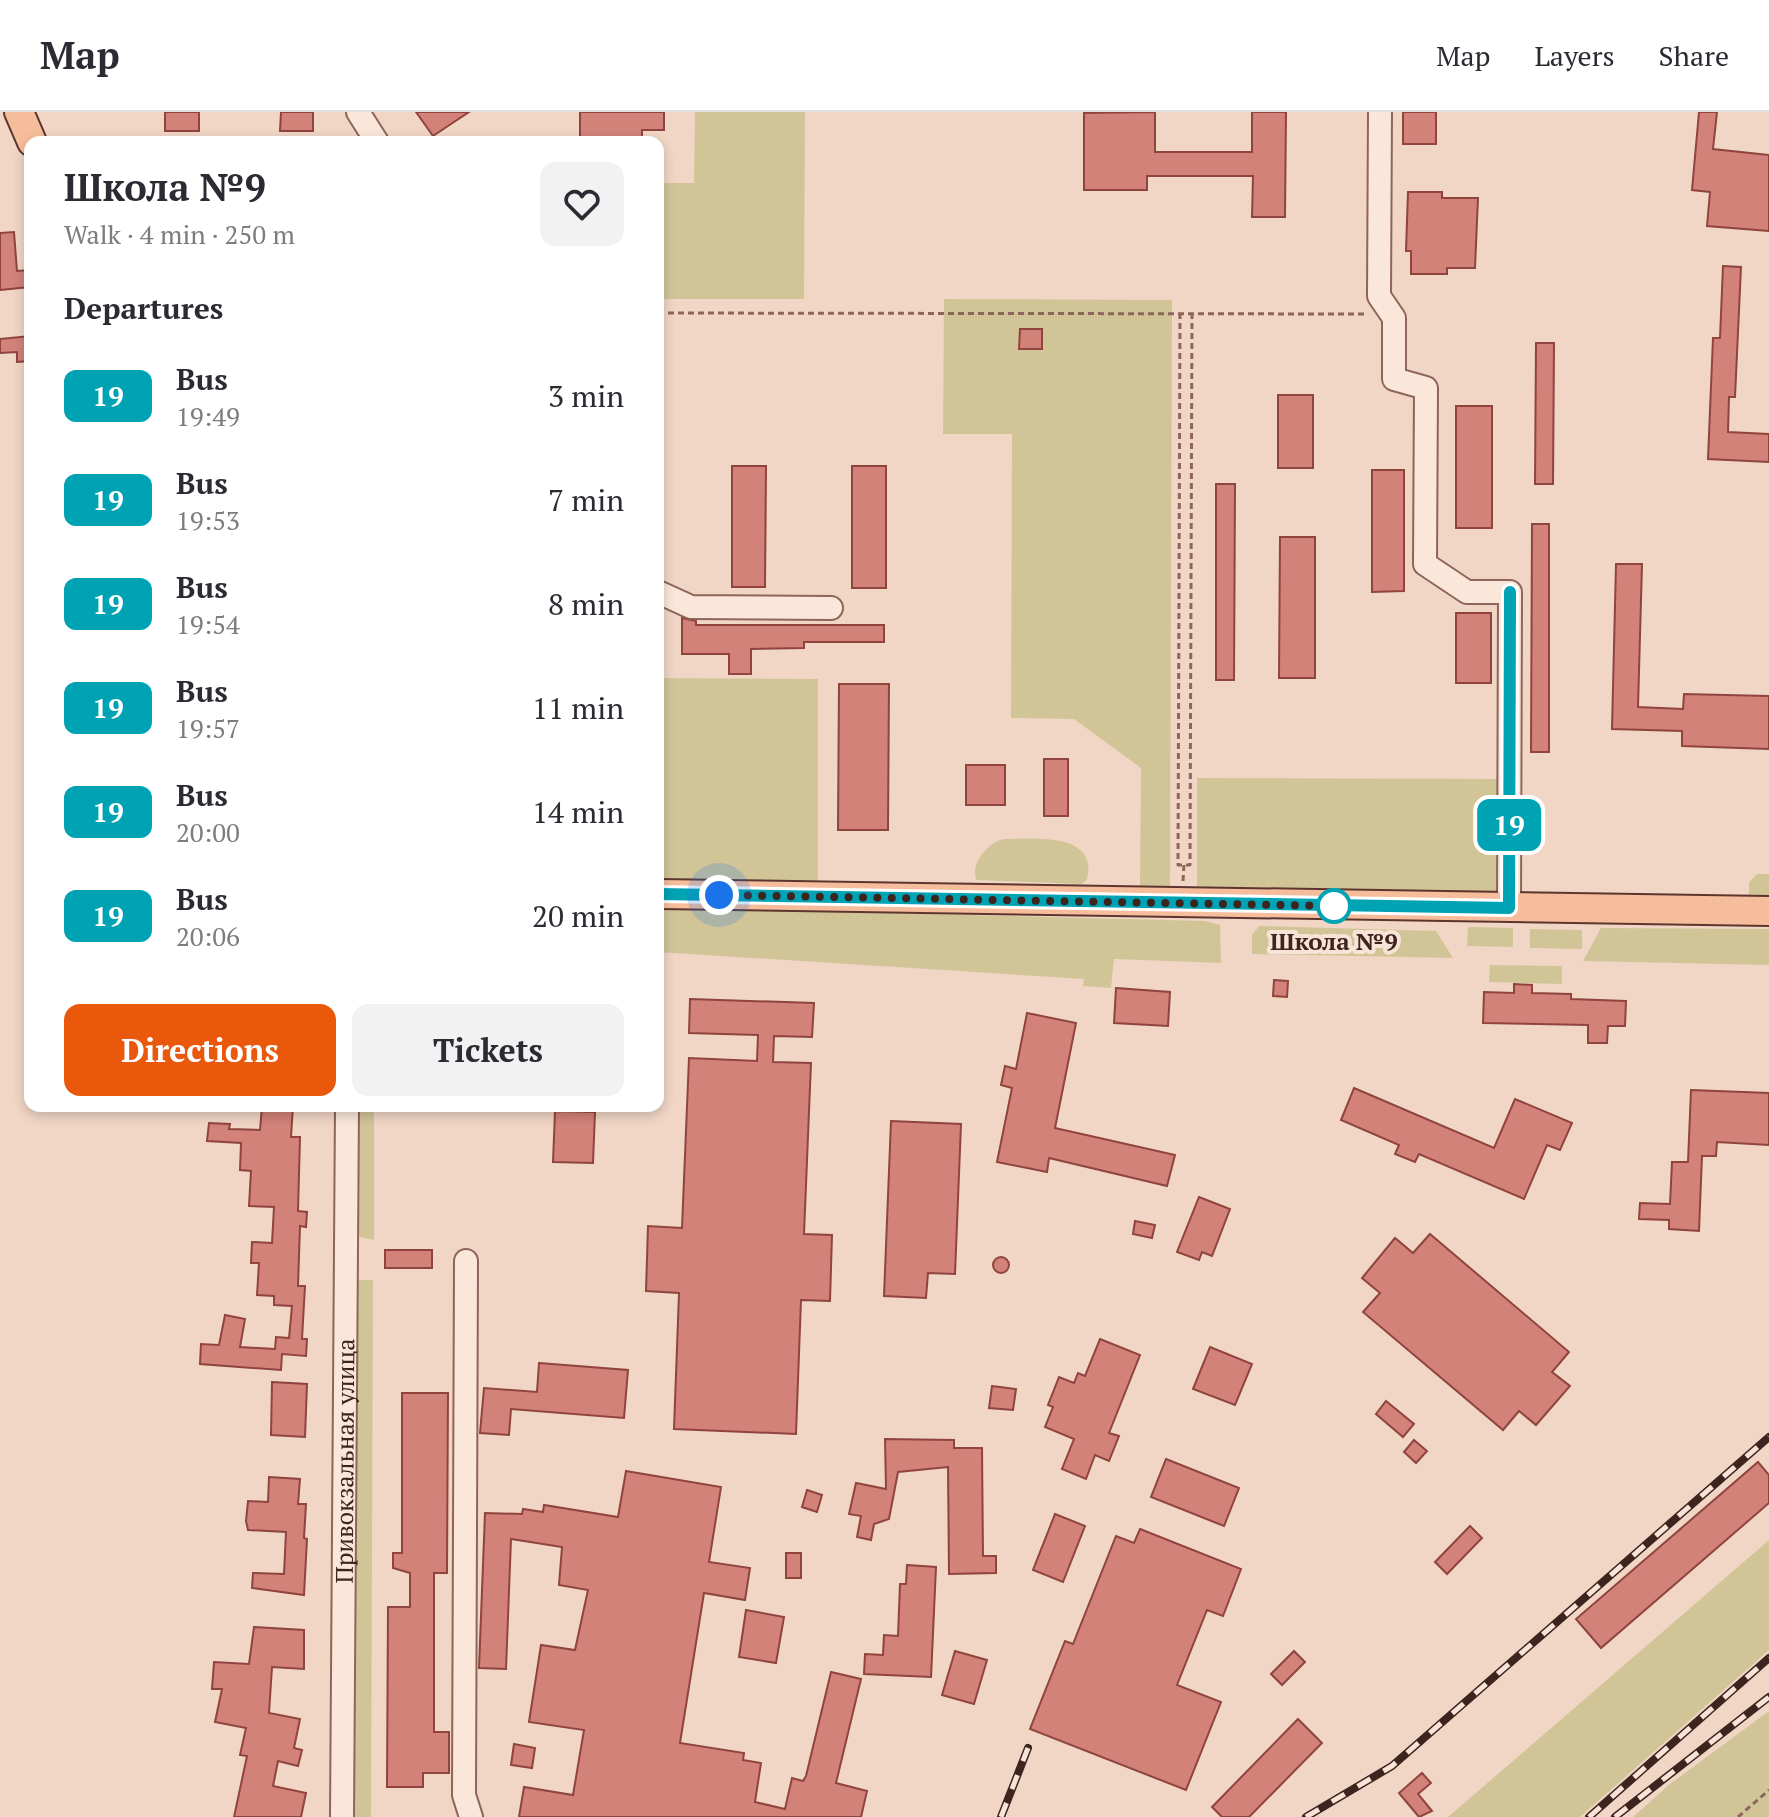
<!DOCTYPE html>
<html lang="en">
<head>
<meta charset="utf-8">
<style>
  :root { --surface:#fff; --page:#f2f2f3; --text:#2b2b33; --muted:#7c7c81; --line:#e1e1e2; --accent:#ea580c }
  body { margin:0; font-family:"PT Serif",serif; background:var(--page); color:var(--text); height:100vh; display:flex; flex-direction:column; font-size:30px; white-space:nowrap }
  * { box-sizing:border-box; margin:0 }
  p { font-size:26px; color:var(--muted) }
  .icon { flex:none; width:44px; height:44px; fill:none; stroke:currentColor; stroke-width:2; stroke-linecap:round; stroke-linejoin:round }
  .map { position:relative; flex:1; overflow:hidden }
  .drawer { position:absolute; left:24px; top:24px; width:640px; height:976px; display:flex; flex-direction:column; background:var(--surface); border-radius:16px; box-shadow:0 4px 12px #0003 }
  .drawer>* { flex:none }
  .badge { padding:0 16px; border-radius:12px; font-size:28px; line-height:52px }
  .you { position:absolute; width:40px; height:40px; margin:-20px; border:6px solid #fff; border-radius:50%; background:#1a73e8; box-shadow:0 0 0 12px #1a73e833 }
  .map>.badge { position:absolute; translate:-50% -50%; box-shadow:0 0 0 4px #fff }
  h2 { padding:0 40px; font-size:30px; line-height:72px }
  .round { display:grid; place-items:center; flex:none; width:84px; height:84px; border-radius:16px; background:var(--page) }
  .head { display:flex; align-items:center; justify-content:space-between; height:136px; padding:0 40px }
  h1 { font-size:38px; font-weight:700; line-height:60px }
  .cta { display:flex; gap:16px; margin-top:auto; padding:16px 40px }
  .cta a { flex:1; height:92px; border-radius:16px; background:var(--accent); color:#fff; font-size:32px; font-weight:700; line-height:92px; text-align:center }
  .cta a+a { background:var(--page); color:var(--text) }
  ul { padding:0; list-style:none }
  li { display:flex; align-items:center; gap:24px; height:104px; padding:0 40px }
  li div { flex:1 }
  li b { display:block; font-size:30px }
  li em { font-style:normal }
  li .badge { min-width:88px; font-weight:700; text-align:center }
  header { display:flex; align-items:center; gap:48px; box-sizing:border-box; height:112px; padding:0 40px; background:var(--surface); border-bottom:2px solid var(--line) }
  header strong { font-size:38px }
  nav { display:flex; gap:44px; margin-inline-start:auto; font-size:28px }
  .map>svg:first-child { display:block }
  .green { fill:#d1c598 }
  .building { fill:#d28279; stroke:#8f443e; stroke-width:2 }
  .lines { fill:none; stroke-linecap:round; stroke-linejoin:round }
  .minor-casing { stroke:#8e655a; stroke-width:26 }
  .major-casing { stroke:#5c352e; stroke-width:32 }
  .path { stroke:#8e655a; stroke-width:3; stroke-dasharray:6 4; stroke-linecap:butt }
  .minor { stroke:#fbe7da; stroke-width:22 }
  .major { stroke:#f6bd9c; stroke-width:28 }
  .rail-casing { stroke:#3d241f; stroke-width:8 }
  .rail { stroke:#f8e3d6; stroke-width:5; stroke-dasharray:15; stroke-linecap:butt }
  .line-casing { stroke:#fff; stroke-width:18 }
  .line { stroke:#00a3b4; stroke-width:12 }
  .walk { stroke:#3d241f; stroke-width:8; stroke-dasharray:0 14.4 }
  .stop-dot { fill:#fff; stroke:#00a3b4; stroke-width:4 }
  .labels { text-anchor:middle; dominant-baseline:central; stroke-width:8; stroke-linejoin:round; paint-order:stroke }
  .stop-label { font-size:24px; font-weight:bold; fill:#3d241f; stroke:#f8e3d6 }
  .street-label { font-size:24px; fill:#3d241f; stroke:#f8e3d6 }
</style>
</head>
<body>
<header>
<strong>Map</strong>
<nav><a>Map</a><a>Layers</a><a>Share</a></nav>
</header>
<div class="map">
<svg width="1769" height="1705" viewBox="0 0 1769 1705">
  <rect width="100%" height="100%" fill="#f1d6c6"/>
  <!-- green -->
  <g class="green">
    <path d="M695,0H805L804,187H658V71H694Z"/>
    <path d="M944,187L1172,188L1170,776L1140,775L1141,656L1074,607L1011,606L1012,322H943Z"/>
    <path d="M660,566L818,567V771L660,768Z"/>
    <path d="M1197,666L1500,667L1499,782L1197,776Z"/>
    <path d="M1003,727C1031,727 1099,719 1087,767L1082,772L976,768C971,750 987,732 1003,727Z"/>
    <path d="M1757,762H1769V787L1749,786V770Z"/>
    <path d="M658,795L1205,809L1220,813L1221,851L1114,847L1111,876L1083,874L1084,867L658,840Z"/>
    <path d="M1259,814L1436,819L1453,846L1252,842V823Z"/>
    <path d="M1468,815L1513,816V835L1467,834Z"/>
    <path d="M1601,816L1769,817V853L1583,849Z"/>
    <path d="M1530,817L1582,818V837L1530,836Z"/>
    <path d="M1490,853L1562,854V872L1489,870Z"/>
    <path d="M356,994H374V1128L360,1125L354,1119Z"/>
    <path d="M358,1168H373L371,1705H352V1173Z"/>
    <path d="M1769,1428V1538L1580,1705H1448Z"/>
    <path d="M1769,1599V1705H1633L1670,1672Z"/>
  </g>
  <!-- building -->
  <g class="building">
    <rect x="165" y="0" width="34" height="19"/>
    <path d="M281,0H313V19H280Z"/>
    <path d="M416,0H469L433,24Z"/>
    <path d="M580,0H664V18H642V30H580Z"/>
    <path d="M1155,0V40H1252V0H1286L1285,105H1252L1253,64H1147V78H1084V1Z"/>
    <rect x="1403" y="0" width="33" height="32"/>
    <path d="M1699,0H1717L1713,37L1769,43V119L1707,114L1710,80L1692,78Z"/>
    <path d="M1408,80H1442V86H1478L1475,156H1447V162H1411V139H1406Z"/>
    <path d="M14,120L17,159L30,158V175L0,178V121Z"/>
    <path d="M1723,154L1741,155L1735,285H1729L1728,320L1769,322V350L1708,347L1713,226H1720Z"/>
    <path d="M1020,217H1042V237H1019Z"/>
    <path d="M30,224V249L17,250V240L0,241V227Z"/>
    <path d="M1536,231H1554L1553,372H1535Z"/>
    <rect x="1278" y="283" width="35" height="73"/>
    <rect x="1456" y="294" width="36" height="122"/>
    <path d="M732,354H766L765,475H732Z"/>
    <rect x="852" y="354" width="34" height="122"/>
    <path d="M1372,358H1404V479L1372,480Z"/>
    <path d="M1216,372H1235L1234,568H1216Z"/>
    <path d="M1532,412H1549V640H1531Z"/>
    <path d="M1280,425H1315V566H1279Z"/>
    <path d="M1616,452H1642L1638,595L1683,597L1684,582L1769,584V637L1682,634V619L1612,617Z"/>
    <rect x="1456" y="501" width="35" height="70"/>
    <path d="M682,506L696,509V513H884V530H804V536L751,537V562H729V542H682Z"/>
    <path d="M839,572H889L888,718H838Z"/>
    <rect x="1044" y="647" width="24" height="57"/>
    <rect x="966" y="653" width="39" height="40"/>
    <path d="M1274,868L1288,869L1287,885L1273,884Z"/>
    <path d="M1514,872L1532,873V881L1571,882V887L1626,889L1625,914H1608L1607,931H1588V913L1483,911L1484,880L1514,881Z"/>
    <path d="M1116,876L1170,880L1168,914L1114,911Z"/>
    <path d="M690,887L814,891L812,925L774,924L773,950L811,951L804,1122L832,1123L830,1189L801,1188L796,1322L674,1317L679,1181L646,1179L648,1114L682,1116L689,946L757,949L758,923L689,921Z"/>
    <path d="M1027,901L1076,911L1055,1016L1175,1043L1167,1074L1049,1046L1047,1060L997,1050L1012,976L1001,973L1005,954L1016,957Z"/>
    <path d="M1354,976L1494,1036L1515,987L1572,1011L1560,1038L1547,1033L1524,1087L1419,1042L1415,1050L1395,1042L1399,1033L1341,1008Z"/>
    <path d="M1691,978L1769,981V1033L1717,1030L1716,1044H1702L1699,1119L1669,1117V1108L1639,1107L1640,1091L1670,1092L1672,1050H1688Z"/>
    <path d="M262,994H293L291,1025H300L298,1099L307,1100L306,1115L300,1114L298,1174H305L302,1227H307L306,1244L282,1242L281,1258L200,1252L201,1232L219,1233L225,1203L245,1207L240,1235L275,1237L276,1225L289,1226L292,1194L274,1193V1184L257,1183L259,1151H251L252,1130L272,1131L274,1095L249,1094L251,1059L240,1058L241,1031L207,1029L209,1011L230,1012L229,1017L260,1018Z"/>
    <path d="M555,999L595,1000L593,1051L553,1050Z"/>
    <path d="M891,1009L961,1012L955,1162L928,1161L926,1186L884,1184Z"/>
    <path d="M1199,1085L1230,1097L1212,1144L1202,1140L1199,1148L1177,1140Z"/>
    <path d="M1135,1109L1155,1113L1152,1126L1133,1122Z"/>
    <path d="M1430,1122L1569,1240L1552,1260L1570,1274L1536,1313L1519,1299L1503,1318L1363,1200L1380,1181L1362,1166L1395,1126L1413,1141Z"/>
    <rect x="385" y="1138" width="47" height="18"/>
    <circle cx="1001" cy="1153" r="8"/>
    <path d="M1100,1227L1140,1243L1109,1321L1119,1324L1109,1349L1095,1343L1086,1367L1062,1357L1074,1327L1045,1315L1053,1295L1048,1293L1059,1265L1074,1271L1078,1261L1085,1264Z"/>
    <path d="M1210,1235L1252,1252L1235,1293L1193,1277Z"/>
    <path d="M539,1251L628,1258L624,1306L511,1297L509,1323L480,1321L484,1276L537,1280Z"/>
    <path d="M272,1270L307,1272L305,1325L271,1323Z"/>
    <path d="M992,1274L1016,1277L1013,1298L989,1296Z"/>
    <path d="M402,1281H448L447,1461H434V1620H449V1661H423V1675H387L388,1495H410V1461L393,1456V1441H402Z"/>
    <path d="M1386,1289L1414,1312L1403,1325L1376,1302Z"/>
    <path d="M885,1327L954,1328V1336H982L983,1444H996V1461L949,1462L948,1355L898,1360L889,1407L874,1412L871,1428L857,1425L861,1404L849,1402L856,1371L886,1377Z"/>
    <path d="M1414,1328L1427,1339L1416,1351L1404,1340Z"/>
    <path d="M1166,1347L1239,1376L1224,1414L1151,1385Z"/>
    <path d="M1758,1350L1769,1363V1391L1601,1536L1576,1507Z"/>
    <path d="M626,1359L721,1375L709,1450L750,1456L745,1488L704,1481L680,1631L744,1641L743,1648L761,1651L755,1690L785,1697L792,1666L803,1669L806,1664L831,1560L861,1567L836,1671L867,1679L861,1705H519L524,1675L573,1683L584,1618L529,1610L541,1533L575,1538L588,1478L559,1473L562,1435L511,1427L506,1557L479,1556L485,1401L522,1402L523,1397L543,1400L544,1393L618,1405Z"/>
    <path d="M269,1365L300,1367L298,1392H306L304,1426L307,1427L304,1483L252,1476L253,1461L284,1462L286,1420L248,1418L246,1409L248,1389L268,1390Z"/>
    <path d="M807,1378L822,1383L817,1400L802,1395Z"/>
    <path d="M1055,1402L1085,1414L1063,1470L1033,1458Z"/>
    <path d="M1470,1414L1482,1426L1447,1462L1435,1450Z"/>
    <path d="M1140,1417L1241,1457L1223,1504L1207,1498L1177,1573L1221,1590L1186,1678L1030,1617L1065,1529L1073,1532L1116,1424L1134,1431Z"/>
    <rect x="786" y="1441" width="15" height="25"/>
    <path d="M907,1453L936,1455L931,1565L864,1562L865,1542L883,1543L884,1523L898,1524L900,1472H906Z"/>
    <path d="M746,1498L784,1505L776,1551L739,1545Z"/>
    <path d="M254,1515L304,1518V1557L272,1555L269,1601L300,1607L294,1636L302,1638L298,1654L278,1649L273,1674L306,1681L301,1705H234L247,1644L240,1643L246,1616L215,1610L222,1577H212L214,1550L249,1552Z"/>
    <path d="M955,1539L987,1548L974,1592L942,1583Z"/>
    <path d="M1294,1539L1305,1550L1282,1573L1271,1562Z"/>
    <path d="M1298,1607L1322,1631L1249,1705H1222L1212,1695Z"/>
    <path d="M514,1632L535,1636L532,1656L511,1653Z"/>
    <path d="M1422,1661L1431,1671L1418,1682L1432,1699L1419,1705L1399,1681Z"/>
  </g>
  <g class="lines">
    <!-- minor casing -->
    <g class="minor-casing">
      <g id="minor">
        <path d="M358,0L377,30"/>
        <path d="M1380,0L1379,184L1394,206V267L1426,276L1425,452L1467,480H1510L1509,796"/>
        <path d="M658,480L691,495L831,496"/>
        <path d="M466,1149L464,1683L471,1705"/>
        <path id="s1" d="M342,1705L347,994"/>
      </g>
    </g>
    <!-- major casing -->
    <g class="major-casing">
      <g id="major">
        <path d="M19,0L32,30"/>
        <path d="M658,782L1769,799"/>
      </g>
    </g>
    <!-- path -->
    <g class="path">
      <path d="M658,201L1366,202"/>
      <path d="M1180,201L1178,753H1190L1192,201"/>
      <path d="M1183,769L1184,752"/>
      <path d="M1738,1705L1769,1678"/>
    </g>
    <!-- minor -->
    <use href="#minor" class="minor"/>
    <!-- major -->
    <use href="#major" class="major"/>
    <!-- rail casing -->
    <g class="rail-casing">
      <g id="rail">
        <path d="M1001,1705L1028,1636"/>
        <path d="M1306,1705L1392,1654L1769,1325"/>
        <path d="M1589,1705L1769,1546"/>
        <path d="M1615,1705L1769,1585"/>
      </g>
    </g>
    <!-- rail -->
    <use href="#rail" class="rail"/>
  </g>
  <g class="lines">
    <!-- line casing -->
    <g class="line-casing">
      <path id="line" d="M658,782L1509,796L1510,480"/>
    </g>
    <!-- line -->
    <use href="#line" class="line"/>
    <!-- walk -->
    <path class="walk" d="M719,783L1334,794"/>
  </g>
  <!-- markers -->
  <circle class="stop-dot" cx="1334" cy="794" r="16"/>
  <g class="labels">
    <!-- stop labels -->
    <g class="stop-label">
      <text x="1334" y="829">Школа №9</text>
    </g>
    <!-- street labels -->
    <g class="street-label">
      <text stroke="none"><textPath href="#s1" startOffset="356">Привокзальная улица</textPath></text>
    </g>
  </g>
</svg>
<div class="you" style="left:719px;top:783px"></div>
<b class="badge" style="left:1509px;top:713px;background:#00a3b4;color:#fff">19</b>
<section class="drawer">
<div class="head"><div><h1>Школа №9</h1><p>Walk · 4 min · 250 m</p></div><a class="round"><svg class="icon" aria-label="heart" viewBox="0 0 24 24"><path d="M12 20l-8-8c-3-5 5-10 8-4 3-6 11-1 8 4z"/></svg></a></div>
<h2>Departures</h2>
<ul>
<li><span class="badge" style="background:#00a3b4;color:#fff">19</span><div><b>Bus</b><p>19:49</p></div><em>3 min</em></li>
<li><span class="badge" style="background:#00a3b4;color:#fff">19</span><div><b>Bus</b><p>19:53</p></div><em>7 min</em></li>
<li><span class="badge" style="background:#00a3b4;color:#fff">19</span><div><b>Bus</b><p>19:54</p></div><em>8 min</em></li>
<li><span class="badge" style="background:#00a3b4;color:#fff">19</span><div><b>Bus</b><p>19:57</p></div><em>11 min</em></li>
<li><span class="badge" style="background:#00a3b4;color:#fff">19</span><div><b>Bus</b><p>20:00</p></div><em>14 min</em></li>
<li><span class="badge" style="background:#00a3b4;color:#fff">19</span><div><b>Bus</b><p>20:06</p></div><em>20 min</em></li>
</ul>
<div class="cta"><a>Directions</a><a>Tickets</a></div>
</section>
</div>
</body>
</html>
